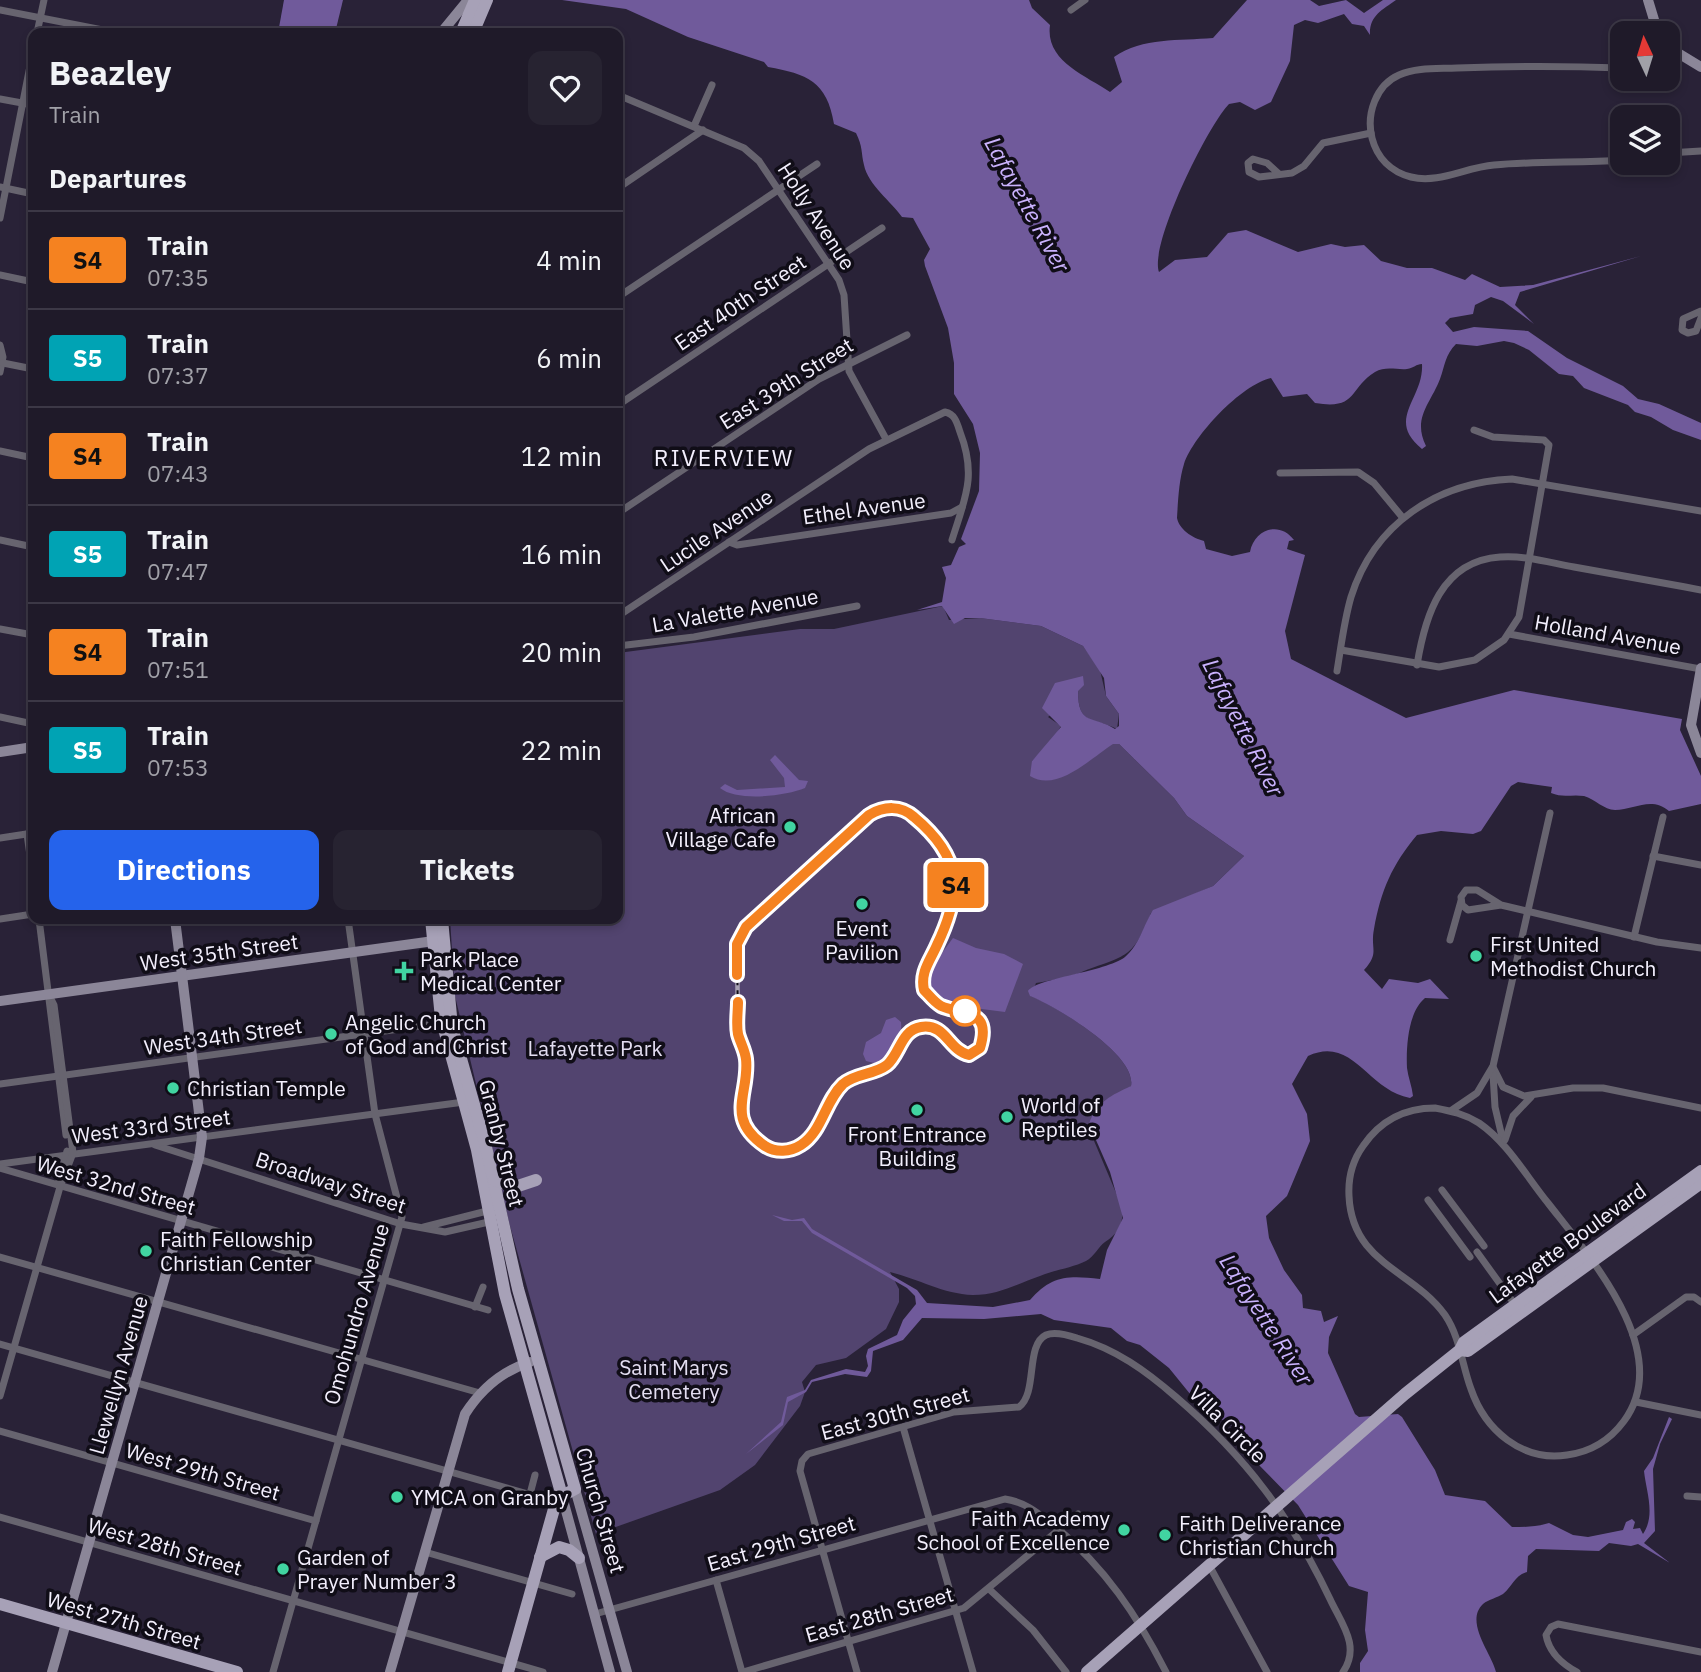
<!DOCTYPE html>
<html lang="en">
<head>
<meta charset="utf-8">
<style>
  :root { --surface:#1f1a29; --page:#272331; --text:#f1f3f6; --muted:#a1a1a8; --line:#3c3846; --accent:#2563eb }
  body { margin:0; font-family:"IBM Plex Sans",sans-serif; background:var(--page); color:var(--text); height:100vh; display:flex; flex-direction:column; font-size:26px; white-space:nowrap }
  * { box-sizing:border-box; margin:0 }
  p { font-size:23px; color:var(--muted) }
  .icon { flex:none; width:38px; height:38px; fill:none; stroke:currentColor; stroke-width:2; stroke-linecap:round; stroke-linejoin:round }
  .map { position:relative; flex:1; overflow:hidden }
  .drawer { position:absolute; left:28px; top:28px; width:595px; height:896px; display:flex; flex-direction:column; background:var(--surface); border-radius:14px; box-shadow:0 4px 10px #0003,0 0 0 2px var(--line) }
  .drawer>* { flex:none }
  .badge { padding:0 14px; border-radius:5px; font-size:24px; line-height:46px }
  .needle { width:46px; rotate:356deg }
  .fabs { position:absolute; left:1610px; top:21px; display:grid; gap:14px }
  .fabs a { display:grid; place-items:center; width:70px; height:70px; border-radius:14px; background:var(--surface); box-shadow:0 4px 10px #0003,0 0 0 2px var(--line); font-size:35px }
  .map>.badge { position:absolute; translate:-50% -50%; box-shadow:0 0 0 4px #fff }
  h2 { padding:0 21px; font-size:26px; line-height:63px }
  .round { display:grid; place-items:center; flex:none; width:74px; height:74px; border-radius:14px; background:var(--page) }
  .head { display:flex; align-items:center; justify-content:space-between; height:119px; padding:0 21px }
  h1 { font-size:33px; font-weight:700; line-height:52px }
  .cta { display:flex; gap:14px; margin-top:auto; padding:14px 21px }
  .cta a { flex:1; height:80px; border-radius:14px; background:var(--accent); color:#fff; font-size:28px; font-weight:700; line-height:80px; text-align:center }
  .cta a+a { background:var(--page); color:var(--text) }
  ul { padding:0; list-style:none }
  li { display:flex; align-items:center; gap:21px; height:98px; padding:0 21px; border-top:2px solid var(--line) }
  li div { flex:1 }
  li b { display:block; font-size:26px }
  li em { font-style:normal }
  li .badge { min-width:77px; font-weight:700; text-align:center }
  .map>svg:first-child { display:block }
  .green { fill:#52446f }
  .water { fill:#705a9b }
  .lines { fill:none; stroke-linecap:round; stroke-linejoin:round }
  .street { stroke:#67646f; stroke-width:7 }
  .secondary { stroke:#8b8698; stroke-width:10 }
  .primary { stroke:#a7a1b7; stroke-width:12 }
  .rail-casing { stroke:#a7a1b2; stroke-width:4.5 }
  .rail { stroke:#100d17; stroke-width:2; stroke-dasharray:5; stroke-linecap:butt }
  .line-casing { stroke:#fff; stroke-width:16 }
  .line { stroke:#f58220; stroke-width:10 }
  .poi-dot { fill:#41d4a1; stroke:#100d17; stroke-width:2.5 }
  .stop-dot { fill:#fff; stroke:#f58220; stroke-width:3.5 }
  .labels { text-anchor:middle; dominant-baseline:central; stroke-width:7; stroke-linejoin:round; paint-order:stroke }
  .street-label { font-size:21px; fill:#f3effd; stroke:#100d17 }
  .poi-label { font-size:21px; fill:#f3effd; stroke:#100d17; text-anchor:start }
  .park-label { font-size:21px; fill:#e3ddf1; stroke:#100d17 }
  .water-label { font-size:23px; font-style:italic; fill:#cab2fd; stroke:#100d17 }
  .neighbourhood-label { font-size:23px; letter-spacing:2px; fill:#f3effd; stroke:#100d17 }
</style>
</head>
<body>
<div class="map">
<svg width="1701" height="1672" viewBox="0 0 1701 1672">
  <rect width="100%" height="100%" fill="#292237"/>
  <!-- green -->
  <path class="green" d="M943,606L949,620L980,618L1041,626L1083,646L1100,670L1106,696L1119,714L1117,729C1094,717 1078,727 1078,691L1048,717L1061,726L1054,738L1032,761L1067,774L1113,743L1119,744L1174,798L1187,816L1244,856L1213,886L1151,913C1133,959 1126,955 1084,971C1068,978 1053,980 1036,983L1031,996C1057,1007 1137,1055 1131,1086L1089,1129L1122,1207C1124,1224 1118,1234 1105,1242C1098,1247 1094,1257 1086,1261C1072,1268 1054,1270 1040,1276C1017,1284 998,1295 973,1295C943,1294 919,1279 890,1272L899,1289V1302L886,1329L846,1358L816,1365L802,1382L805,1392L800,1406L755,1465L720,1490L596,1534L510,1226L455,996L450,919H618V653L800,629H834Z"/>
  <!-- water -->
  <g class="water">
    <path d="M284,0H343L335,33H278Z"/>
    <path d="M562,0H1029L1032,8L1050,25C1045,61 1085,75 1110,92L1122,82L1114,57C1143,37 1179,41 1213,38L1247,0H1310L1319,6L1346,0L1364,13L1383,0H1396C1382,10 1369,16 1370,35L1364,26L1352,24L1344,14L1318,23L1305,20L1294,25L1290,61L1271,102L1255,110L1240,102L1229,104C1208,125 1149,245 1159,272L1175,260L1207,257L1228,233L1246,230L1298,252L1331,244L1345,247L1364,245L1381,261L1407,268H1432L1465,280L1472,274L1500,287L1533,285L1641,256L1520,292L1515,305L1534,324L1503,301L1491,297L1475,305L1473,314L1450,318L1445,323L1453,332L1474,327L1528,331L1567,358L1623,386L1638,399L1659,404L1701,423V440L1673,430L1651,417L1635,412L1628,405L1584,388L1573,376L1559,374L1529,350L1514,343L1504,341L1477,346L1456,344C1445,355 1445,365 1440,379C1431,403 1412,418 1426,446L1422,449C1385,419 1424,399 1422,364C1416,364 1414,368 1407,369C1397,370 1385,366 1375,372C1348,389 1358,410 1315,403L1307,394L1283,397L1271,378C1241,385 1194,435 1184,464C1179,480 1178,501 1177,518C1179,529 1192,538 1204,541L1206,549L1232,556L1250,552C1254,530 1279,520 1294,540L1289,541L1287,549L1305,555L1285,631L1291,659L1406,718L1514,690L1682,719L1680,730L1701,776V804L1669,811C1651,796 1634,810 1615,810C1604,810 1595,799 1584,796C1572,794 1563,798 1551,793L1552,787L1518,782L1511,786L1481,831L1473,834L1441,831L1417,835C1392,865 1381,890 1374,929C1370,950 1380,952 1364,970L1382,989L1389,979L1418,983L1430,979L1449,999L1425,998C1408,1012 1406,1047 1407,1068C1408,1077 1412,1086 1413,1096L1410,1098C1367,1090 1353,1035 1308,1056L1292,1084L1307,1114L1310,1141L1287,1196L1266,1216L1269,1238L1284,1270L1302,1295L1303,1308L1321,1311L1324,1322L1338,1316L1329,1337L1328,1353L1355,1414L1359,1417L1398,1414L1402,1417L1435,1470L1445,1495L1485,1501L1512,1527C1525,1527 1537,1527 1549,1523L1573,1535L1588,1537L1623,1530L1626,1522L1632,1519L1635,1522L1633,1529L1640,1528L1643,1534C1656,1515 1646,1491 1644,1471L1653,1458L1669,1417L1672,1419L1660,1444L1653,1469L1655,1531L1644,1543L1670,1563L1638,1544L1631,1546L1609,1543L1599,1551L1536,1549L1528,1556L1527,1572C1514,1576 1513,1586 1503,1594C1497,1598 1489,1599 1483,1604C1464,1622 1492,1654 1496,1672H1360V1663L1368,1651L1365,1630L1368,1592L1349,1586L1298,1505L1257,1463L1243,1433L1199,1405L1169,1368L1140,1345L1127,1341L1111,1328L1054,1320L1041,1314L984,1319L922,1318L903,1340L873,1351L871,1371L867,1377L845,1374L812,1382L806,1392L788,1402L783,1425L746,1454L781,1422L787,1397L805,1390L811,1380L846,1369L865,1372L868,1366L866,1356L868,1349L897,1335L903,1320L916,1304L915,1296L907,1288L812,1233L802,1221H784L772,1215L792,1220L804,1218L812,1229L917,1290L927,1303L993,1307L1030,1300C1051,1276 1067,1275 1100,1279L1107,1250L1123,1218L1110,1172L1089,1124C1096,1102 1112,1095 1131,1086C1137,1055 1057,1007 1030,996L1028,991C1037,978 1105,972 1125,957C1140,944 1143,926 1153,910L1213,886L1244,856L1187,816L1174,798L1119,744H1113C1091,758 1057,793 1030,776L1032,761L1061,727L1042,708L1055,683L1083,676L1084,685L1078,691C1078,727 1094,715 1115,729L1119,726V714L1106,696L1104,678L1083,646L1041,626L980,618H965L954,624L942,606L917,610L942,602L946,578L942,567L951,565L959,547L966,544L961,539L979,491L980,453L973,424L954,394V363L948,328L925,266L924,260L930,249L913,218L902,217C891,201 868,185 864,165C861,153 863,147 856,133L834,124C827,81 807,74 768,67L764,62L688,37L626,9Z"/>
    <path d="M775,755L799,780L808,781L805,788C786,796 737,802 720,788L725,784L737,790L785,787L784,778L770,760Z"/>
    <path d="M953,938L976,948L1004,954L1023,964L1005,1012L943,1004L934,995L928,983V972Z"/>
    <path d="M895,1017L901,1022C903,1037 893,1059 878,1064L866,1061L863,1054L866,1042L881,1033L886,1020Z"/>
  </g>
  <g class="lines">
    <!-- street -->
    <g class="street">
      <path d="M0,10L118,33"/>
      <path d="M1071,10L1085,0"/>
      <path d="M37,33L44,0"/>
      <path d="M1622,68C1567,66 1512,66 1457,68C1438,69 1417,67 1399,75C1376,85 1366,114 1372,138C1377,158 1391,172 1411,177C1439,184 1466,167 1494,165C1537,161 1580,163 1622,160"/>
      <path d="M618,95L744,148L759,161L839,280L844,295L849,371L886,439"/>
      <path d="M0,99L33,105"/>
      <path d="M694,126L712,85"/>
      <path d="M1668,153L1701,151"/>
      <path d="M1278,173L1267,163L1253,159L1248,163L1249,172L1259,177L1292,173L1304,166L1323,143L1371,133"/>
      <path d="M0,187L33,194"/>
      <path d="M618,188L703,130"/>
      <path d="M0,218L33,51"/>
      <path d="M0,275L33,282"/>
      <path d="M618,297L817,164"/>
      <path d="M1701,311L1683,319L1682,330L1688,333L1696,331L1701,318"/>
      <path d="M0,345L3,357L0,372"/>
      <path d="M3,363L33,369"/>
      <path d="M618,405L882,228"/>
      <path d="M0,451L33,458"/>
      <path d="M1280,473L1358,472L1374,483L1403,518"/>
      <path d="M618,513L819,379L907,335"/>
      <path d="M0,540L33,547"/>
      <path d="M729,542L737,545L951,513L962,507"/>
      <path d="M618,616L869,449L945,412C955,414 957,423 960,432C977,476 965,498 952,540"/>
      <path d="M0,629L33,635"/>
      <path d="M1509,634L1701,669"/>
      <path d="M618,646L694,637L857,606"/>
      <path d="M1341,650L1439,667L1475,660L1504,640L1519,617L1549,445L1544,440L1493,437L1474,430"/>
      <path d="M1417,665C1425,616 1441,561 1500,557C1525,555 1551,563 1574,567C1617,575 1659,582 1701,590"/>
      <path d="M1337,671C1341,647 1344,621 1351,597C1374,524 1437,482 1512,479L1701,511"/>
      <path d="M0,717L33,724"/>
      <path d="M27,834L33,877"/>
      <path d="M0,838L33,833"/>
      <path d="M1653,856L1701,865"/>
      <path d="M1501,905L1477,890H1466L1461,897L1462,905L1468,910L1501,905L1657,942L1701,948"/>
      <path d="M0,919L33,914"/>
      <path d="M39,919L66,1135"/>
      <path d="M1634,937L1663,817"/>
      <path d="M1450,940L1461,901"/>
      <path d="M1493,1067L1503,1087L1524,1096L1573,1088H1603L1701,1108"/>
      <path d="M1493,1074L1495,1107L1503,1141"/>
      <path d="M0,1084L443,1023"/>
      <path d="M1435,1108C1451,1111 1465,1114 1479,1123C1508,1143 1526,1176 1548,1203C1589,1256 1675,1352 1624,1421C1610,1440 1590,1452 1567,1455C1522,1462 1485,1430 1471,1389C1462,1365 1460,1337 1445,1315C1413,1270 1352,1264 1349,1196C1348,1178 1353,1160 1363,1146C1380,1121 1405,1108 1435,1108Z"/>
      <path d="M1452,1110L1477,1093L1493,1066L1550,813"/>
      <path d="M1505,1140L1513,1116L1531,1097"/>
      <path d="M155,1145L401,1224L445,1232L493,1221"/>
      <path d="M0,1164L464,1102"/>
      <path d="M0,1168L488,1310"/>
      <path d="M59,1180L67,1151"/>
      <path d="M1442,1190L1484,1246"/>
      <path d="M1428,1200L1470,1257"/>
      <path d="M424,1227L491,1210"/>
      <path d="M1477,1252L1516,1306"/>
      <path d="M0,1257L480,1393"/>
      <path d="M475,1307L483,1287"/>
      <path d="M1633,1335L1686,1297H1694L1701,1302"/>
      <path d="M0,1344L542,1498"/>
      <path d="M0,1396L60,1187L73,1153L54,1005L49,995"/>
      <path d="M1636,1402L1701,1415"/>
      <path d="M903,1427L973,1672"/>
      <path d="M0,1431L316,1521"/>
      <path d="M530,1494L535,1475"/>
      <path d="M1687,1496L1701,1497"/>
      <path d="M0,1517L543,1672"/>
      <path d="M425,1552L572,1594"/>
      <path d="M1209,1565L1267,1672"/>
      <path d="M716,1580L742,1672"/>
      <path d="M989,1589L1033,1630L1066,1672"/>
      <path d="M595,1614L1005,1499C1026,1502 1039,1514 1056,1527C1105,1568 1137,1615 1166,1672"/>
      <path d="M273,1672L402,1217L375,1114L348,919"/>
      <path d="M743,1672L964,1608L1078,1514"/>
      <path d="M857,1672L800,1471L802,1461L808,1454L954,1412L1019,1407C1038,1393 1025,1345 1046,1335C1055,1331 1068,1335 1077,1338C1116,1349 1146,1371 1176,1397C1246,1457 1291,1517 1330,1599C1341,1623 1361,1646 1343,1672"/>
      <path d="M1577,1672C1562,1664 1549,1652 1546,1635L1551,1627L1558,1624L1701,1652"/>
    </g>
    <!-- secondary -->
    <g class="secondary">
      <path d="M1648,0L1658,33"/>
      <path d="M441,33L468,0"/>
      <path d="M1668,47L1701,67"/>
      <path d="M1701,668L1691,725L1701,753"/>
      <path d="M0,752L33,747"/>
      <path d="M0,1001L441,940"/>
      <path d="M575,1489L627,1672"/>
      <path d="M562,1496L610,1672"/>
      <path d="M52,1672L199,1158L202,1137L175,919"/>
      <path d="M390,1672L465,1414C481,1389 502,1371 530,1362"/>
    </g>
    <!-- primary -->
    <g class="primary">
      <path d="M461,33L475,0"/>
      <path d="M473,33L487,0"/>
      <path d="M431,919L441,1018L477,1150L505,1294L562,1496"/>
      <path d="M442,919L452,1027L486,1147L518,1289L575,1489L562,1496L554,1509L508,1672"/>
      <path d="M494,1180L515,1187L536,1180"/>
      <path d="M1460,1350L1468,1351L1701,1183"/>
      <path d="M540,1557L559,1547L569,1550L579,1558"/>
      <path d="M0,1604L237,1672"/>
      <path d="M1087,1672L1405,1394L1460,1350L1464,1342L1701,1171"/>
    </g>
    <!-- rail casing -->
    <g class="rail-casing">
      <path id="rail" d="M815,1128L801,1145L791,1150H775L755,1137L747,1125L740,1096L747,1066L738,1029L737,944L752,921L869,815C884,806 901,805 914,817C962,857 963,891 937,945C930,961 920,972 924,990C929,995 934,1003 941,1006C965,1016 992,1009 980,1048L969,1054L956,1049L939,1029L924,1026L913,1029L886,1066L843,1084L823,1115"/>
    </g>
    <!-- rail -->
    <use href="#rail" class="rail"/>
  </g>
  <g class="lines">
    <!-- line casing -->
    <g class="line-casing">
      <path id="line" d="M737,975V944L746,927L869,815C884,806 901,805 914,817C962,857 963,891 937,945C930,961 920,972 924,990C929,995 934,1002 941,1006C965,1016 992,1009 980,1048L969,1055C948,1050 946,1023 921,1027C901,1030 900,1054 887,1065C874,1075 856,1073 843,1084C825,1101 822,1132 801,1145C790,1152 776,1153 765,1146C724,1118 750,1093 746,1059C745,1050 740,1042 738,1034C736,1024 738,1012 738,1002"/>
    </g>
    <!-- line -->
    <use href="#line" class="line"/>
  </g>
  <!-- markers -->
  <g class="poi-dot">
    <circle cx="790" cy="827" r="7"/>
    <circle cx="862" cy="904" r="7"/>
    <circle cx="1476" cy="956" r="7"/>
    <path d="M400.5 960.5h7v7h7v7h-7v7h-7v-7h-7v-7h7z"/>
    <circle cx="331" cy="1034" r="7"/>
    <circle cx="173" cy="1088" r="7"/>
    <circle cx="917" cy="1110" r="7"/>
    <circle cx="1007" cy="1117" r="7"/>
    <circle cx="146" cy="1251" r="7"/>
    <circle cx="397" cy="1497" r="7"/>
    <circle cx="1124" cy="1530" r="7"/>
    <circle cx="1165" cy="1535" r="7"/>
    <circle cx="283" cy="1569" r="7"/>
  </g>
  <circle class="stop-dot" cx="965" cy="1011" r="14"/>
  <g class="labels">
    <!-- street labels -->
    <g class="street-label">
      <text transform="translate(817 216) rotate(57)">Holly Avenue</text>
      <text transform="translate(740 302) rotate(-34)">East 40th Street</text>
      <text transform="translate(786 383) rotate(-32)">East 39th Street</text>
      <text transform="translate(864 508) rotate(-8)">Ethel Avenue</text>
      <text transform="translate(716 530) rotate(-34)">Lucile Avenue</text>
      <text transform="translate(735 610) rotate(-10)">La Valette Avenue</text>
      <text transform="translate(1608 634) rotate(10)">Holland Avenue</text>
      <text transform="translate(219 952) rotate(-8)">West 35th Street</text>
      <text transform="translate(223 1036) rotate(-8)">West 34th Street</text>
      <text transform="translate(151 1126) rotate(-7)">West 33rd Street</text>
      <text transform="translate(502 1143) rotate(76)">Granby Street</text>
      <text transform="translate(331 1182) rotate(18)">Broadway Street</text>
      <text transform="translate(116 1185) rotate(16)">West 32nd Street</text>
      <text transform="translate(1567 1243) rotate(-36)">Lafayette Boulevard</text>
      <text transform="translate(356 1314) rotate(-74)">Omohundro Avenue</text>
      <text transform="translate(118 1375) rotate(-74)">Llewellyn Avenue</text>
      <text transform="translate(895 1413) rotate(-15)">East 30th Street</text>
      <text transform="translate(1228 1424) rotate(45)">Villa Circle</text>
      <text transform="translate(203 1471) rotate(16)">West 29th Street</text>
      <text transform="translate(601 1510) rotate(74)">Church Street</text>
      <text transform="translate(781 1543) rotate(-16)">East 29th Street</text>
      <text transform="translate(165 1546) rotate(16)">West 28th Street</text>
      <text transform="translate(879 1614) rotate(-16)">East 28th Street</text>
      <text transform="translate(124 1620) rotate(16)">West 27th Street</text>
    </g>
    <!-- poi labels -->
    <g class="poi-label">
      <text x="776" y="815" text-anchor="end">African<tspan x="776" dy="24">Village Cafe</tspan></text>
      <text x="862" y="928" text-anchor="middle">Event<tspan x="862" dy="24">Pavilion</tspan></text>
      <text x="1490" y="944">First United<tspan x="1490" dy="24">Methodist Church</tspan></text>
      <text x="420" y="959">Park Place<tspan x="420" dy="24">Medical Center</tspan></text>
      <text x="345" y="1022">Angelic Church<tspan x="345" dy="24">of God and Christ</tspan></text>
      <text x="187" y="1088">Christian Temple</text>
      <text x="1021" y="1105">World of<tspan x="1021" dy="24">Reptiles</tspan></text>
      <text x="917" y="1134" text-anchor="middle">Front Entrance<tspan x="917" dy="24">Building</tspan></text>
      <text x="160" y="1239">Faith Fellowship<tspan x="160" dy="24">Christian Center</tspan></text>
      <text x="411" y="1497">YMCA on Granby</text>
      <text x="1110" y="1518" text-anchor="end">Faith Academy<tspan x="1110" dy="24">School of Excellence</tspan></text>
      <text x="1179" y="1523">Faith Deliverance<tspan x="1179" dy="24">Christian Church</tspan></text>
      <text x="297" y="1557">Garden of<tspan x="297" dy="24">Prayer Number 3</tspan></text>
    </g>
    <!-- park labels -->
    <g class="park-label">
      <text x="595" y="1048">Lafayette Park</text>
      <text x="674" y="1367">Saint Marys<tspan x="674" dy="24">Cemetery</tspan></text>
    </g>
    <!-- water labels -->
    <g class="water-label">
      <text transform="translate(1028 204) rotate(61)">Lafayette River</text>
      <text transform="translate(1244 727) rotate(63)">Lafayette River</text>
      <text transform="translate(1267 1319) rotate(57)">Lafayette River</text>
    </g>
    <!-- neighbourhood labels -->
    <g class="neighbourhood-label">
      <text x="724" y="457">RIVERVIEW</text>
    </g>
  </g>
</svg>
<div class="fabs">
<a><svg class="needle" viewBox="-14 -14 28 28"><path d="M0-13l5 13h-10z" fill="#e53935"/><path d="M0 13l5-13h-10z" fill="#a1a1a8"/></svg></a>
<a><svg class="icon" aria-label="layers" viewBox="0 0 24 24"><path d="M12 4l9 5-9 5-9-5zM3 14l9 5 9-5"/></svg></a>
</div>
<b class="badge" style="left:956px;top:885px;background:#f58220;color:#111">S4</b>
<section class="drawer">
<div class="head"><div><h1>Beazley</h1><p>Train</p></div><a class="round"><svg class="icon" aria-label="heart" viewBox="0 0 24 24"><path d="M12 20l-8-8c-3-5 5-10 8-4 3-6 11-1 8 4z"/></svg></a></div>
<h2>Departures</h2>
<ul>
<li><span class="badge" style="background:#f58220;color:#111">S4</span><div><b>Train</b><p>07:35</p></div><em>4 min</em></li>
<li><span class="badge" style="background:#00a3b4;color:#fff">S5</span><div><b>Train</b><p>07:37</p></div><em>6 min</em></li>
<li><span class="badge" style="background:#f58220;color:#111">S4</span><div><b>Train</b><p>07:43</p></div><em>12 min</em></li>
<li><span class="badge" style="background:#00a3b4;color:#fff">S5</span><div><b>Train</b><p>07:47</p></div><em>16 min</em></li>
<li><span class="badge" style="background:#f58220;color:#111">S4</span><div><b>Train</b><p>07:51</p></div><em>20 min</em></li>
<li><span class="badge" style="background:#00a3b4;color:#fff">S5</span><div><b>Train</b><p>07:53</p></div><em>22 min</em></li>
</ul>
<div class="cta"><a>Directions</a><a>Tickets</a></div>
</section>
</div>
</body>
</html>
